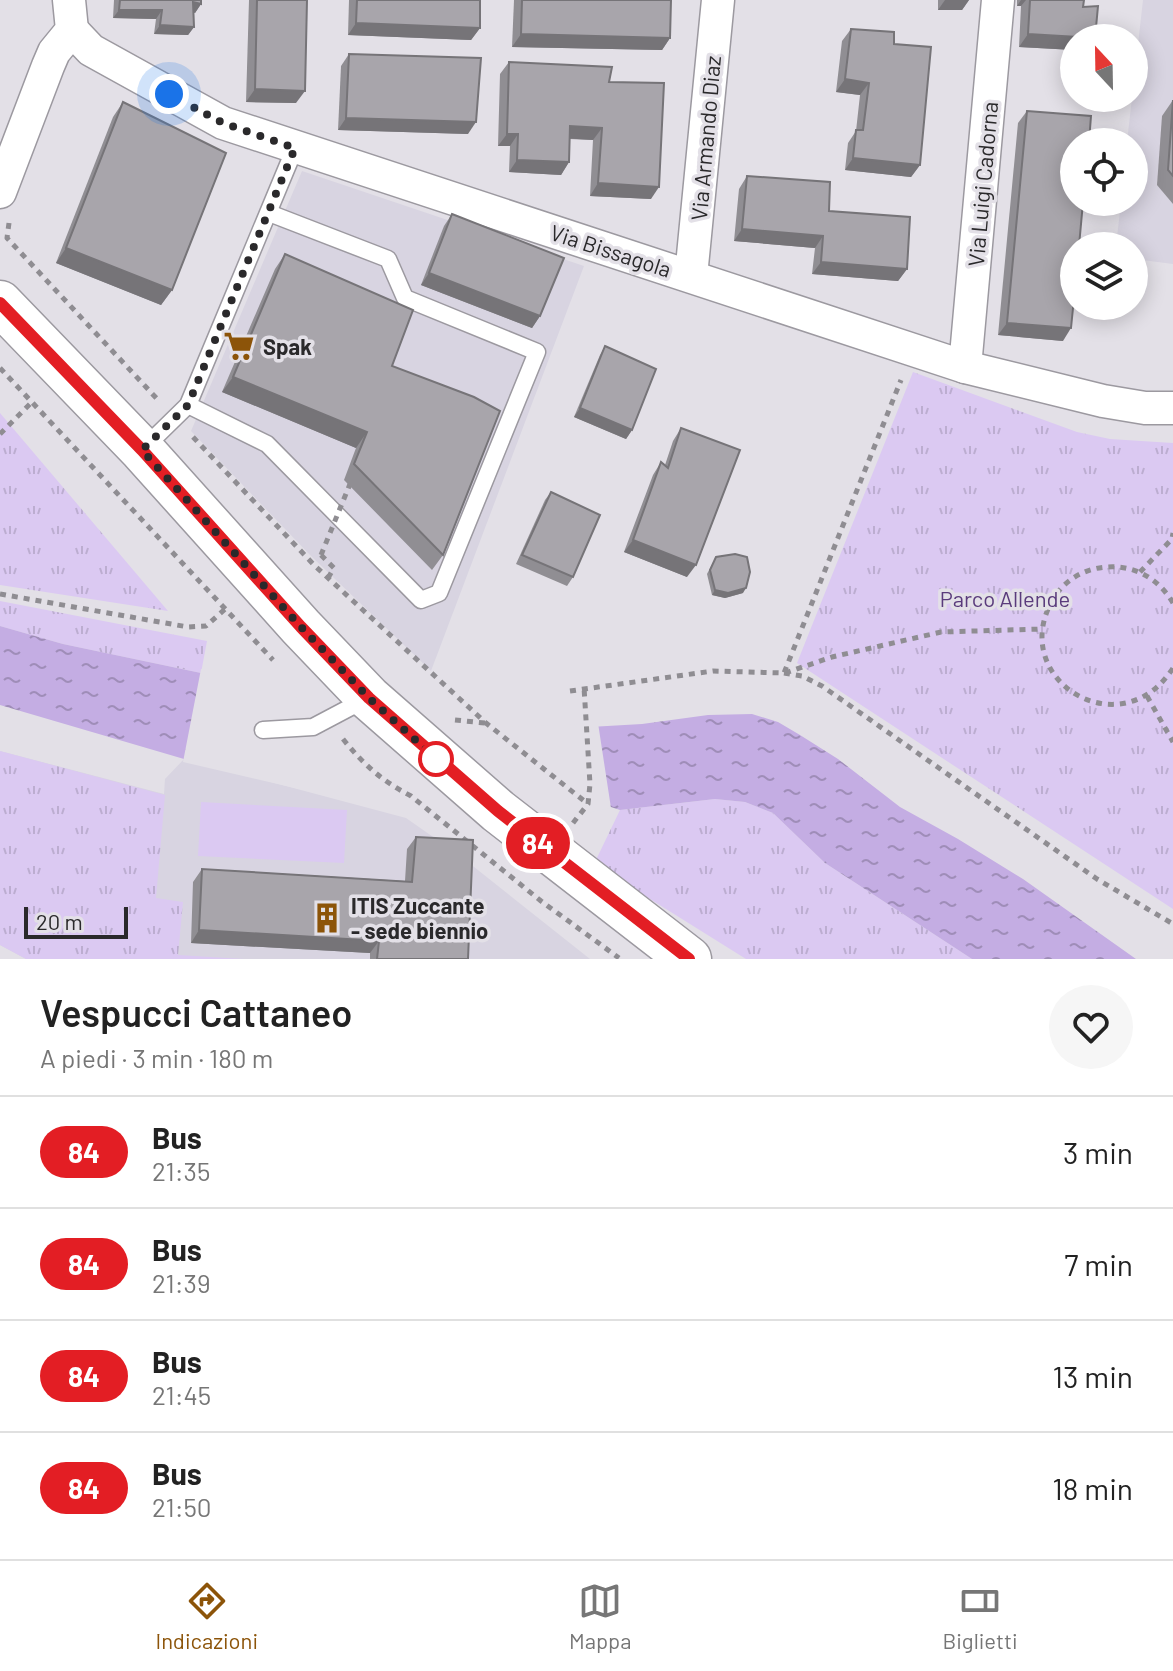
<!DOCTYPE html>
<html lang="it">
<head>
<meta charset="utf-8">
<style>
  :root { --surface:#fff; --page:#f6f6f6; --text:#222; --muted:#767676; --line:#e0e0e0; --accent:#8c5409 }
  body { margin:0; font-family:Barlow,sans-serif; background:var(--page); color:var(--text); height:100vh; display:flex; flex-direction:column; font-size:30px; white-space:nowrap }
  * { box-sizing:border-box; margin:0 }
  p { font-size:26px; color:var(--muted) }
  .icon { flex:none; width:44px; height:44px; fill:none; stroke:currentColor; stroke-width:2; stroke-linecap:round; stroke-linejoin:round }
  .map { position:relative; height:959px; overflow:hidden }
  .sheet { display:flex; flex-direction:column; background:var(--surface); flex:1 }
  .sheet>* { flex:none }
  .badge { padding:0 16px; border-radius:26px; font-size:28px; line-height:52px }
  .needle { width:52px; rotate:338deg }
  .buttons { position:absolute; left:1060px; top:24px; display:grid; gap:16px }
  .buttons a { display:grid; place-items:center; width:88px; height:88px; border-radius:50%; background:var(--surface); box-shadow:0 4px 20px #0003; font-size:40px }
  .scale { position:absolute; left:24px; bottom:20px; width:104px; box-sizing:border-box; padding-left:8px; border:4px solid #2a292b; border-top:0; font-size:22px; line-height:28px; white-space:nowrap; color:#2a292b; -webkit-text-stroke:6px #e3e0e7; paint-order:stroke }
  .you { position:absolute; width:40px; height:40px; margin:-20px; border:6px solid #fff; border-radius:50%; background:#1a73e8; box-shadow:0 0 0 12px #1a73e833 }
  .map>.badge { position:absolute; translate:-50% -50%; box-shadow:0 0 0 4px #fff }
  .round { display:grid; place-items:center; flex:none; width:84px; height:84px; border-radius:42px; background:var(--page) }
  .head { display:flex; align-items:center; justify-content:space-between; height:136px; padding:0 40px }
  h1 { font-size:38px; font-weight:600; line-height:60px }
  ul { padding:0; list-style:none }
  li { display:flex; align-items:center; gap:24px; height:112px; padding:0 40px; border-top:2px solid var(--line) }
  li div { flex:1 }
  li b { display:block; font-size:30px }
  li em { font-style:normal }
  li .badge { min-width:88px; font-weight:700; text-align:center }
  .menu { display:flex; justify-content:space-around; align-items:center; height:112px; border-top:2px solid var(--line); background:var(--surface); font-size:22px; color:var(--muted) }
  .menu a { display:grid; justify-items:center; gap:4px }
  .menu .selected { color:var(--accent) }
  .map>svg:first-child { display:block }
  .built { fill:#d8d4e1 }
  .grass { fill:url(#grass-tufts) }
  .pitch { fill:#dbc9f2 }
  .water { fill:url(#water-ripples) }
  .pier { fill:#e3e0e7 }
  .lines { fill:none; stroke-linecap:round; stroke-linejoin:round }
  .lane-casing { stroke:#9c99a0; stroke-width:19 }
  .street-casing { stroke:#9c99a0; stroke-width:35 }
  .secondary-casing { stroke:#9c99a0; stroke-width:47 }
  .path { stroke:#8f8d92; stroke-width:5; stroke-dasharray:6 6; stroke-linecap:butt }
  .lane { stroke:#fff; stroke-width:16 }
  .street { stroke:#fff; stroke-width:32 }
  .secondary { stroke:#fff; stroke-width:44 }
  .path-bridge { stroke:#8f8d92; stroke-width:5; stroke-dasharray:6 6; stroke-linecap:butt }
  .wall { fill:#908e93 }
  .shaded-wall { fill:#767478 }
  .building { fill:#a8a5ab; stroke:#767478; stroke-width:2 }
  .line-casing { stroke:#fff; stroke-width:18 }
  .line { stroke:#e31e24; stroke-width:12 }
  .walk { stroke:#2a292b; stroke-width:8; stroke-dasharray:0 14.4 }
  .stop-dot { fill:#fff; stroke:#e31e24; stroke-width:4 }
  .labels { text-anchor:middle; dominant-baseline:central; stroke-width:7; stroke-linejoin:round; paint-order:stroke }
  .street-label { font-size:22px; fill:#2a292b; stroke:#e3e0e7 }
  .poi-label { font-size:22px; font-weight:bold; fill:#2a292b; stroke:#e3e0e7; text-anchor:start }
  .park-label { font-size:22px; fill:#5a3b7c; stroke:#e3e0e7 }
</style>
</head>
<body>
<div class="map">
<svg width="1173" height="959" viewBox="0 0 1173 959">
  <defs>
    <pattern id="grass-tufts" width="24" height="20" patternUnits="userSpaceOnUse" patternTransform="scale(2)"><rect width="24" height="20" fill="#dbc9f2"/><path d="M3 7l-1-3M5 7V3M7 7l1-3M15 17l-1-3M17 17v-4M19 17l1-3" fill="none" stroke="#bcadd0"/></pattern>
    <pattern id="water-ripples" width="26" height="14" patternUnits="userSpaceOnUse" patternTransform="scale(2)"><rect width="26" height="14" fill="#c4ade3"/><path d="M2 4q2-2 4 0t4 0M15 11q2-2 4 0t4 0" fill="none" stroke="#9f8db8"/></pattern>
  </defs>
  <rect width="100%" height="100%" fill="#e3e0e7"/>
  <!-- built -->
  <g class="built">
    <path d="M1143,0H1173V264L1134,259V246H1116L1121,202H1134V142H1127Z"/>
    <path d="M302,171L584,266L431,671L311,556L191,431Z"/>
    <path d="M0,751L164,794L165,779L184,759L406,818L459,855L590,959H26L0,945Z"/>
  </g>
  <!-- grass -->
  <g class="grass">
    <path d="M913,372L1077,432L1110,439L1173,443V909L797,663Z"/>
    <path d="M0,413L168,611L0,585Z"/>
    <path d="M0,601L207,641L201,673L63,644L0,626Z"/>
    <path d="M0,751L165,795L156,898L183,902L178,955L244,959H26L0,945Z"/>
    <path d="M715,799L745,802L773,813L825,863L972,959H746L594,864L620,810Z"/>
  </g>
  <!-- pitch -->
  <path class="pitch" d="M201,802L347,810L344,863L198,856Z"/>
  <!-- water -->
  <path class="water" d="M0,626L63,644L201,673L254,693L448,728L520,731L642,724L708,715L752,714L778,722L800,735L838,759L900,807L958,839L1023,879L1136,959H972L825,863L773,813L745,802L715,799L620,810L611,807L553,819L184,759L0,705Z"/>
  <!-- pier -->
  <path class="pier" d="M201,669L255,690L448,724L520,727L598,723L611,808L553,820L462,818L403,813L183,762Z"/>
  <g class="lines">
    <!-- lane casing -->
    <g class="lane-casing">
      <g id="lane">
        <path d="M188,405L267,444L421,600L439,593L537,352L405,298L388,259L269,213"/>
        <path d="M143,449L188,405L295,148"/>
        <path d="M263,730L313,727L366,699"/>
      </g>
    </g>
    <!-- street casing -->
    <g class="street-casing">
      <g id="street">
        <path d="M72,30L91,50L223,123L965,367L1103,401L1145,408H1173"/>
        <path d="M0,192L48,66L54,52L72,30L69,0"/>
        <path d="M691,276L718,0"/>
        <path d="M965,367L998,0"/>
      </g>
    </g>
    <!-- secondary casing -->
    <g class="secondary-casing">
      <path id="secondary" d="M0,303L142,450L301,627L369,698L498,811L689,959"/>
    </g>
    <!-- path -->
    <g class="path">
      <path d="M9,223L7,238L159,401"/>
      <path d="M0,368L273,660"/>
      <path d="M0,434L33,401"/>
      <path d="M193,437L315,566L486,723L588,804"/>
      <path d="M321,555L334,568L328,578"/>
      <path d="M1140,572L1172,539L1173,533"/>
      <path d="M0,594L188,627L206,626L225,609"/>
      <path d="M1173,603C1159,579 1135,565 1107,567C1087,568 1067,578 1055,596C1003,677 1120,751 1173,668"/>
      <path d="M784,673L802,676L822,686L1097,879L1173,924"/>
      <path d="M785,673L832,657L941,632L1042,629"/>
      <path d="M570,691L713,671L784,673L901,380"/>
      <path d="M1147,696L1173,742"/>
      <path d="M455,720L485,723"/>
      <path d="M343,739C363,764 382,781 411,796L541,901L619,958"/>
      <path d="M573,823L588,804L590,784L584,687"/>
    </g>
    <!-- lane -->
    <use href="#lane" class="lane"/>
    <!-- street -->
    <use href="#street" class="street"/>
    <!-- secondary -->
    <use href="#secondary" class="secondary"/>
    <!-- path-bridge -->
    <path class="path-bridge" d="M321,555L350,484"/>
  </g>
  <!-- wall -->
  <g class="wall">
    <path d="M114,0H201V4L195,13L194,12V27L188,35L154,34L156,19L113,18Z"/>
    <path d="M249,0H307L296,103L246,102Z"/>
    <path d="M349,0H480V28L471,40L348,35Z"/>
    <path d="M514,0H671L670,38L662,50L512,47Z"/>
    <path d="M938,0H969L962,10H938Z"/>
    <path d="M1017,0H1084L1074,38V50L1019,47L1021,6H1017Z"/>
    <path d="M851,29L894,44L920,165L911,177L845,170L848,143L856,131L860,95L836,92L842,41Z"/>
    <path d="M349,54L468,134L338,130L341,66Z"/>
    <path d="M509,62L609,82L651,199L590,196L593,140L569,139V162L561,175L509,172L510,146H498L500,74Z"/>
    <path d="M1173,100V204L1157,185L1162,116Z"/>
    <path d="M123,102L172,290L161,305L56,263L113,117Z"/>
    <path d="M1027,111L1063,341L998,335L1018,123Z"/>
    <path d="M747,176L829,211L907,269L898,281L812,274L815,248L734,241L739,189Z"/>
    <path d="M452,214L540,316L532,328L421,285L444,226Z"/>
    <path d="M285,254L392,366L443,555L432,570L344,480L356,448L222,392L275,269Z"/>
    <path d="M605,346L632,430L626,439L574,417L600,355Z"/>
    <path d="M681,428L687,577L624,552L653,475L661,462L665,465L673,441Z"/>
    <path d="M551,492L573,577L567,586L516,564L545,500Z"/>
    <path d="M716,557L743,593L725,598L712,595L707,574Z"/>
    <path d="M416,837L468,959H370V953L191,943L193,882L202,869L405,881L407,849Z"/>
  </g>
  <!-- shaded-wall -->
  <g class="shaded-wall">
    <path d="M945,0H969L962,10H938Z"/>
    <path d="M1021,0H1026L1021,6H1017Z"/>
    <path d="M193,2L201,4L195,13L187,10Z"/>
    <path d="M119,10H162L156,19L113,18Z"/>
    <path d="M356,23L480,28L471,40L348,35Z"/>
    <path d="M160,25L194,27L188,35L154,34Z"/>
    <path d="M521,34L670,38L662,50L512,47Z"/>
    <path d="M1028,34L1088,38H1074V50L1019,47Z"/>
    <path d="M845,79L869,83L860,95L836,92Z"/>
    <path d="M255,89L305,91L296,103L246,102Z"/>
    <path d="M346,118L476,122L468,134L338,130Z"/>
    <path d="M570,126L602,128L593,140L561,138Z"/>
    <path d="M507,134H518L510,146H498Z"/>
    <path d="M853,158L920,165L911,177L845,170Z"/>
    <path d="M517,160L569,162L561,175L509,172Z"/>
    <path d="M598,183L659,187L651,199L590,196Z"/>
    <path d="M742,229L823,236L815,248L734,241Z"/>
    <path d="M66,248L172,290L161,305L56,263Z"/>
    <path d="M821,262L907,269L898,281L812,274Z"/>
    <path d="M429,273L540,316L532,328L421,285Z"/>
    <path d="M1007,323L1071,328L1063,341L998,335Z"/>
    <path d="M233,377L367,432L356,448L222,392Z"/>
    <path d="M580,408L632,430L626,439L574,417Z"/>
    <path d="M633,540L696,565L687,577L624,552Z"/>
    <path d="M746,588L743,593L725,598L712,595L715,590Z"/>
    <path d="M199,930L379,941L370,953L191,943Z"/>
  </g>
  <!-- building -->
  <g class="building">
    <path d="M120,0H201V4L193,2L194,27L160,25L162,10H119Z"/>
    <path d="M257,0H307L305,91L255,89Z"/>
    <path d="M357,0H480V28L356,23Z"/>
    <path d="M522,0H671L670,38L521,34Z"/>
    <path d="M1030,0H1084L1083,7L1098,6L1095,38L1028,34Z"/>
    <path d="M851,29L894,32V44L931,47L920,165L853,158L856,130H863L869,83L845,79Z"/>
    <path d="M349,54L481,58L476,122L346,118Z"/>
    <path d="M509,62L612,67L609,82L664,83L659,187L598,183L602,128L570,126L569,162L517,160L518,134H507Z"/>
    <path d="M1173,100V176L1168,170Z"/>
    <path d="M123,102L226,153L172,290L66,248Z"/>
    <path d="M1027,111L1091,116L1089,142H1074V202H1083L1079,246H1074V298L1071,328L1007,323Z"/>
    <path d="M747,176L830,182L829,211L910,217L907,269L821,262L823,236L742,229Z"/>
    <path d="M452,214L564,258L540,316L429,273Z"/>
    <path d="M285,254L413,310L392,366L474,397L500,411L443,555L354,464L367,432L233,377Z"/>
    <path d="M605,346L656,369L632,430L580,408Z"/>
    <path d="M681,428L740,450L696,565L633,540L661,462L668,468Z"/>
    <path d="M551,492L600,515L573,577L522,555Z"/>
    <path d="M735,554L747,557L750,572L746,588L728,593L715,590L710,570L716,557Z"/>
    <path d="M416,837L473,840L468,959H377L379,941L199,930L202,869L412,882Z"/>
  </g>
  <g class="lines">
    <!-- line casing -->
    <g class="line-casing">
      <path id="line" d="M0,303L142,450L301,627L369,698L498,811L689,959"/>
    </g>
    <!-- line -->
    <use href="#line" class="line"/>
    <!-- walk -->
    <path class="walk" d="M169,94L223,123L295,148L188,405L142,450L301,627L369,698L442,764L436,759"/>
  </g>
  <!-- icons -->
  <defs>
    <g id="supermarket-bare" transform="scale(2.4)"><path d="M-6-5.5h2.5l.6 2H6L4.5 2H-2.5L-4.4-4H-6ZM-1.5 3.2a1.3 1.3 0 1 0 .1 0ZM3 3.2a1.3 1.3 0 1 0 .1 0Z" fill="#8c5409" stroke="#e3e0e7" stroke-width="2.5" paint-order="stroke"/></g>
    <g id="building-bare" transform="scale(2.4)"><path d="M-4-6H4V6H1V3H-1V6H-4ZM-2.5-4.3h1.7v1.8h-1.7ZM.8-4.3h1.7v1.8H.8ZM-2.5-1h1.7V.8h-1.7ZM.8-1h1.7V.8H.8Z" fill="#8c5409" stroke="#e3e0e7" stroke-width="2.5" paint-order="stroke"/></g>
  </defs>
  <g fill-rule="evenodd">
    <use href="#supermarket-bare" x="239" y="346"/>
    <use href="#building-bare" x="327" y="918"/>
  </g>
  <!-- markers -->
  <circle class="stop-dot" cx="436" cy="759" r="16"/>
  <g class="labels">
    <!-- street labels -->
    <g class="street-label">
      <text transform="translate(705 138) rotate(-85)">Via Armando Diaz</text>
      <text transform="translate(982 184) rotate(-85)">Via Luigi Cadorna</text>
      <text transform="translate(611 250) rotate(18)">Via Bissagola</text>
    </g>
    <!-- poi labels -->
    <g class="poi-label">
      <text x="263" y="346">Spak</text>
      <text x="351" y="905">ITIS Zuccante<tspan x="351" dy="25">- sede biennio</tspan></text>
    </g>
    <!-- park labels -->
    <g class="park-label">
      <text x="1005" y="598">Parco Allende</text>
    </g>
  </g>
</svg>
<div class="buttons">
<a><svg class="needle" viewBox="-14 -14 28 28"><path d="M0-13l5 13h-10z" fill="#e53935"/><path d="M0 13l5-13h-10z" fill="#767676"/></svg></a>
<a><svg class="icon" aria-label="locate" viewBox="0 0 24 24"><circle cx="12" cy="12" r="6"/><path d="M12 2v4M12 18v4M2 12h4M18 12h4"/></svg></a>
<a><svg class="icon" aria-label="layers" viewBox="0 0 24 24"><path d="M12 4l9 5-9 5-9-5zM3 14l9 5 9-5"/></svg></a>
</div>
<div class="scale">20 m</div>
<div class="you" style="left:169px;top:94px"></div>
<b class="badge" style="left:538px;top:843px;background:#e31e24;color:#fff">84</b>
</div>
<section class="sheet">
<div class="head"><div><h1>Vespucci Cattaneo</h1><p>A piedi · 3 min · 180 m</p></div><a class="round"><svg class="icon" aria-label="heart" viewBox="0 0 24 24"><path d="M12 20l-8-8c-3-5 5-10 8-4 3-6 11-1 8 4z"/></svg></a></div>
<ul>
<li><span class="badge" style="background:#e31e24;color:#fff">84</span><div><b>Bus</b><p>21:35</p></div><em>3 min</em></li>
<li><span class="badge" style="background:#e31e24;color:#fff">84</span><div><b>Bus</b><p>21:39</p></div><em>7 min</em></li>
<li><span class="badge" style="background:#e31e24;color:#fff">84</span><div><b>Bus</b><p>21:45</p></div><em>13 min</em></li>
<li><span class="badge" style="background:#e31e24;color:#fff">84</span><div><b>Bus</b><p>21:50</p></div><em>18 min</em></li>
</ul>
</section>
<nav class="menu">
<a class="selected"><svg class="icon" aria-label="directions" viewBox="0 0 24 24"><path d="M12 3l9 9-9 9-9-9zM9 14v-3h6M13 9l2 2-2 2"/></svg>Indicazioni</a>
<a><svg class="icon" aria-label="map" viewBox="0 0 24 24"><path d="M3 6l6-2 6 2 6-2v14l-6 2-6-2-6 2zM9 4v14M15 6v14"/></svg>Mappa</a>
<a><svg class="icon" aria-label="tickets" viewBox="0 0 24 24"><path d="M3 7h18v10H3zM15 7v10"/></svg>Biglietti</a>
</nav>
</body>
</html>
